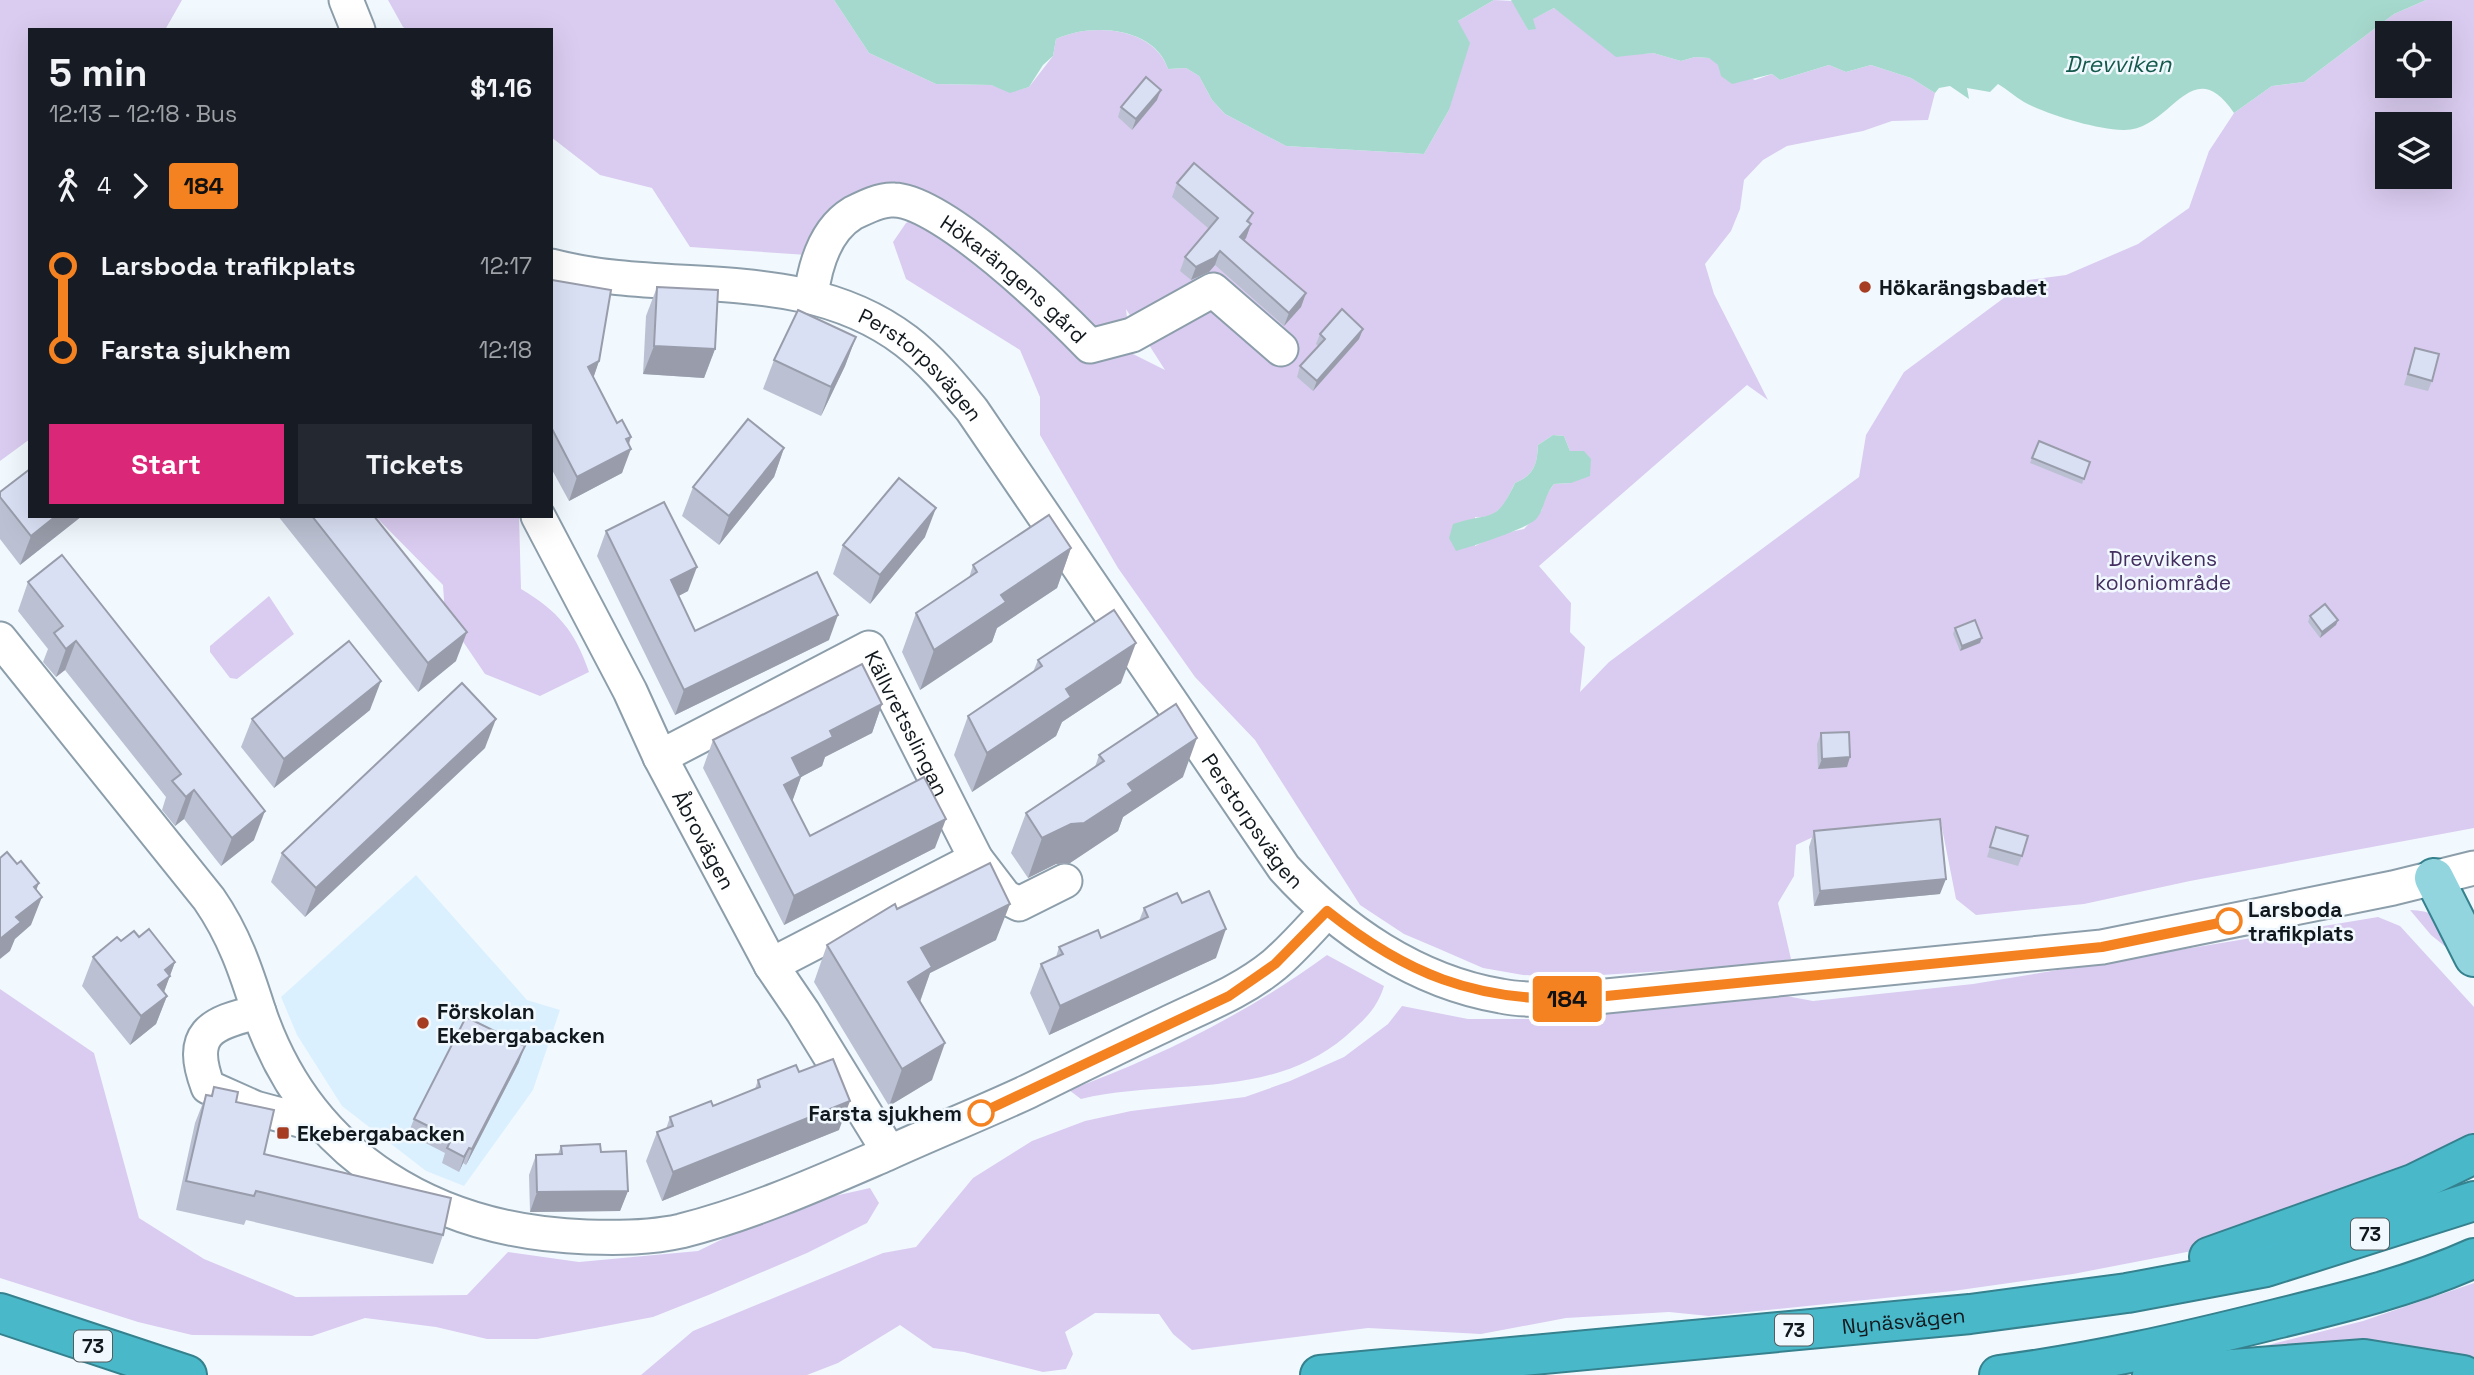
<!DOCTYPE html>
<html lang="en">
<head>
<meta charset="utf-8">
<style>
  :root { --surface:#171b24; --page:#242831; --text:#f1f3f6; --muted:#9ea1a6; --accent:#db2777 }
  body { margin:0; font-family:"Space Grotesk",sans-serif; background:var(--page); color:var(--text); height:100vh; display:flex; flex-direction:column; font-size:26px; white-space:nowrap }
  * { box-sizing:border-box; margin:0 }
  p { font-size:23px; color:var(--muted) }
  .icon { flex:none; width:38px; height:38px; fill:none; stroke:currentColor; stroke-width:2; stroke-linecap:round; stroke-linejoin:round }
  .map { position:relative; flex:1; overflow:hidden }
  .side { position:absolute; left:28px; top:28px; width:525px; height:490px; display:flex; flex-direction:column; background:var(--surface); border-radius:0px; box-shadow:0 7px 28px #0002 }
  .side>* { flex:none }
  .badge { padding:0 14px; border-radius:5px; font-size:24px; line-height:46px }
  .controls { position:absolute; left:2375px; top:21px; display:grid; gap:14px }
  .controls a { display:grid; place-items:center; width:77px; height:77px; border-radius:0px; background:var(--surface); box-shadow:0 7px 28px #0002; font-size:35px }
  .map>.badge { position:absolute; translate:-50% -50%; box-shadow:0 0 0 4px #fff }
  .legs { display:flex; align-items:center; gap:10px; height:77px; padding:0 21px; font-size:23px }
  .legs p { margin-inline-start:auto }
  .head { display:flex; align-items:center; justify-content:space-between; height:119px; padding:0 21px }
  h1 { font-size:38px; font-weight:800; line-height:52px }
  .primary-button { display:flex; gap:14px; margin-top:auto; padding:14px 21px }
  .primary-button a { flex:1; height:80px; border-radius:0px; background:var(--accent); color:#fff; font-size:28px; font-weight:800; line-height:80px; text-align:center }
  .primary-button a+a { background:var(--page); color:var(--text) }
  ul { padding:0 21px; list-style:none }
  li { display:flex; align-items:center; gap:24px; height:84px; font-size:26px }
  li i { display:grid; place-items:center; width:10px; height:100%; margin:0 9px; background:currentColor }
  li i::after { content:''; width:18px; height:18px; margin:-9px; border:5px solid; border-radius:50%; background:var(--surface) }
  li p { margin-inline-start:auto }
  li:first-child i { background:linear-gradient(#0000 50%,currentColor 0) }
  li:last-child i { background:linear-gradient(currentColor 50%,#0000 0) }
  .map>svg:first-child { display:block }
  .built { fill:#dbf0ff }
  .green { fill:#daccf0; fill-rule:evenodd }
  .water { fill:#a6d9cd }
  .lines { fill:none; stroke-linecap:round; stroke-linejoin:round }
  .minor-casing { stroke:#8d9eab; stroke-width:37 }
  .major-casing { stroke:#36818e; stroke-width:42 }
  .highway-casing { stroke:#36818e; stroke-width:42 }
  .minor { stroke:#fff; stroke-width:33 }
  .major { stroke:#92d5df; stroke-width:38 }
  .highway { stroke:#49b9ca; stroke-width:38 }
  .wall { fill:#bbc1d2 }
  .shaded-wall { fill:#999dab }
  .building { fill:#dae0f4; stroke:#999dab; stroke-width:2 }
  .line-1-casing { stroke:#fff; stroke-width:16 }
  .line-1 { stroke:#f58220; stroke-width:10 }
  .poi-dot { fill:#a63d23; stroke:#f1f9fe; stroke-width:2.5 }
  .stop-1-dot { fill:#fff; stroke:#f58220; stroke-width:3.5 }
  .labels { text-anchor:middle; dominant-baseline:central; stroke-width:5; stroke-linejoin:round; paint-order:stroke }
  .shield { fill:#f1f9fe; stroke:#555c61; stroke-width:2 }
  .shield-label { font-size:19px; font-weight:bold; fill:#12191e }
  .street-label { font-size:21px; fill:#12191e; stroke:#f1f9fe }
  .poi-label { font-size:21px; font-weight:bold; fill:#12191e; stroke:#f1f9fe; text-anchor:start }
  .park-label { font-size:21px; fill:#432e5f; stroke:#f1f9fe }
  .stop-label { font-size:21px; font-weight:bold; fill:#12191e; stroke:#f1f9fe; text-anchor:start }
  .water-label { font-size:23px; font-style:italic; fill:#15594d; stroke:#f1f9fe }
</style>
</head>
<body>
<div class="map">
<svg width="2474" height="1375" viewBox="0 0 2474 1375">
  <rect width="100%" height="100%" fill="#f1f9fe"/>
  <!-- built -->
  <path class="built" d="M416,875L527,1000L560,1010L533,1090L464,1186L426,1171L342,1106L297,1035L281,997Z"/>
  <!-- green -->
  <g class="green">
    <path d="M0,0H182L165,30H30V439L0,461Z"/>
    <path d="M388,0H834L869,53L936,84L991,85L1011,92L1029,87L1053,56L1056,39C1092,22 1154,27 1168,69L1186,68L1199,76L1212,100L1225,114L1286,146L1424,154L1449,110L1458,21L1494,0L1513,1L1528,30L1532,19L1554,8L1582,27L1636,54L1653,53L1681,61L1695,57L1709,58L1755,80L1772,74L1780,80L1829,65L1846,72L1871,65L1911,78L1935,93L1928,120L1892,121L1863,131L1787,146L1763,160L1744,180L1740,209L1731,231L1705,264L1714,294L1768,400L1747,385L1539,566L1571,603L1570,632L1585,647L1580,692L1609,662L1859,477L1866,435L1904,372L2028,280L2066,275L2138,244L2189,208L2209,151L2234,113L2272,86L2304,82L2394,14L2426,0H2474V828L2190,881L2084,904L1976,915L1956,899L1940,818L1828,830L1796,845L1794,876L1778,903L1791,959L1758,965L1570,977L1523,975L1483,968L1437,948L1404,934L1360,905L1255,740L1195,677L1118,568L1040,435V397L1020,350L906,279L893,242L906,223L933,208C917,202 898,191 881,189C844,183 822,230 807,255L690,247L652,188L600,175L551,137V30H408L403,27ZM2387,33H2440V86H2387ZM2387,124H2440V177H2387ZM1126,309L1165,370L1131,353ZM1553,435L1564,436L1570,451L1571,483L1554,484L1543,500L1542,510L1524,529L1500,534L1475,546V517C1499,519 1505,503 1515,483C1534,475 1537,465 1538,445Z"/>
    <path d="M375,516H519L521,589C558,611 575,631 589,672L540,696L485,674L445,615L443,585Z"/>
    <path d="M269,596L294,634L237,679L230,678L210,652V646Z"/>
    <path d="M2410,910C2452,912 2451,932 2468,965L2431,935Z"/>
    <path d="M2378,917L2400,926L2474,1007V1144L2192,1251L2073,1274L1953,1291L1709,1316L1669,1312L1566,1318L1481,1334L1368,1328L1192,1350L1173,1334L1159,1314L1095,1313L1065,1332L1073,1354L1066,1369L1043,1372L964,1352L933,1348L900,1325L838,1363L807,1375H641L693,1331L883,1253L916,1247L973,1178L1032,1141L1085,1121L1131,1111L1245,1097L1290,1081L1344,1057L1388,1024L1402,1006L1468,1019H1535L1781,995L1813,1001L1973,984Z"/>
    <path d="M1327,955L1384,986C1377,1009 1364,1020 1346,1036C1270,1101 1171,1078 1081,1099L1069,1090C1160,1057 1249,1012 1327,955Z"/>
    <path d="M0,989L94,1053L139,1218L204,1259L296,1297L467,1295L508,1252L579,1262L698,1251L790,1206L870,1188L879,1203L867,1223L807,1253L711,1294L653,1317L537,1339H487L436,1327L365,1318L312,1336L192,1335L138,1322L0,1278Z"/>
    <path d="M2474,1283V1362L2438,1350L2363,1346L2232,1354L2363,1321Z"/>
  </g>
  <!-- water -->
  <g class="water">
    <path d="M834,0H1494L1458,21L1470,43L1449,110L1424,154L1286,146L1225,114L1212,100L1199,76L1186,68L1168,69C1155,27 1092,22 1056,39L1053,56L1043,65L1029,87L1010,93L991,85L936,84L869,53Z"/>
    <path d="M1511,0H2426L2394,14L2304,82L2272,86L2234,113C2191,49 2171,132 2123,130C2095,129 2048,115 2024,102C2015,97 2007,89 1998,84L1990,92L1967,88L1969,99L1950,86L1939,88L1935,93L1911,78L1871,65L1846,72L1829,65L1780,80L1772,74L1732,84L1721,76L1718,65L1709,58L1695,57L1681,61L1653,53L1616,57L1554,8L1533,19L1536,29L1528,30Z"/>
    <path d="M1553,435L1564,436L1570,451H1584L1591,459L1590,476L1571,483L1554,484C1543,498 1545,508 1537,518C1530,528 1471,547 1456,551L1449,538L1453,524C1492,511 1495,525 1515,483C1534,475 1537,465 1538,445Z"/>
  </g>
  <g class="lines">
    <!-- minor casing -->
    <g class="minor-casing">
      <g id="minor">
        <path d="M346,0L358,30"/>
        <path id="s1" d="M551,266C669,297 802,262 906,341C932,361 952,386 972,410L1284,868C1340,930 1417,982 1501,996C1525,1001 1551,999 1576,999L2102,947L2393,888L2474,868"/>
        <path id="s2" d="M811,296C815,265 825,230 853,213C865,207 881,199 894,200C943,201 1055,310 1090,346L1132,335L1213,290L1281,349"/>
        <path id="s3" d="M538,516L630,691L660,757L771,965L803,1012L889,1152"/>
        <path d="M0,639L209,899C234,935 246,971 259,1012"/>
        <path id="s4" d="M660,757L869,648L976,859L1005,897L1019,904L1065,881"/>
        <path d="M771,965L976,859"/>
        <path d="M322,1126L255,1108L208,1087C188,1034 209,1023 259,1012C309,1159 437,1232 587,1237C618,1238 650,1238 681,1231C752,1213 819,1183 886,1154C934,1132 982,1113 1029,1091C1074,1069 1119,1046 1164,1025C1203,1006 1241,992 1274,965C1293,949 1310,929 1327,911"/>
      </g>
    </g>
    <!-- major casing -->
    <g class="major-casing">
      <path id="major" d="M2434,878L2474,957"/>
    </g>
    <!-- highway casing -->
    <g class="highway-casing">
      <g id="highway">
        <path d="M2209,1257L2413,1184L2474,1154"/>
        <path d="M0,1313L187,1375"/>
        <path id="s5" d="M1320,1375L1970,1314L2127,1293L2266,1267L2474,1201"/>
        <path d="M1999,1375C2093,1363 2184,1342 2276,1319C2342,1303 2412,1286 2474,1258"/>
        <path d="M2152,1375L2364,1359L2463,1375"/>
      </g>
    </g>
    <!-- minor -->
    <use href="#minor" class="minor"/>
    <!-- major -->
    <use href="#major" class="major"/>
    <!-- highway -->
    <use href="#highway" class="highway"/>
  </g>
  <!-- wall -->
  <g class="wall">
    <path d="M1157,100L1132,130L1118,117L1121,107Z"/>
    <path d="M1177,183L1253,213L1249,223L1251,224L1246,238L1244,241L1306,293L1301,307L1284,326L1215,265L1209,272L1191,280L1180,271L1185,257L1209,229L1172,197Z"/>
    <path d="M551,281L599,361L593,378L617,423L631,437L622,473L569,501L551,468Z"/>
    <path d="M657,287L715,349L704,378L643,374L646,316Z"/>
    <path d="M1363,329L1359,339L1313,391L1297,377L1300,366L1318,346L1316,344L1320,334Z"/>
    <path d="M856,337L845,366L821,416L763,389L774,360Z"/>
    <path d="M2415,348L2432,381L2428,391L2404,385Z"/>
    <path d="M2039,441L2090,462L2082,484L2030,463Z"/>
    <path d="M784,448L774,477L719,545L682,516L693,487Z"/>
    <path d="M0,492L82,516L20,565L0,539Z"/>
    <path d="M278,516H374L456,661L418,692Z"/>
    <path d="M606,531L688,591L678,596L695,631L829,640L675,715L597,556Z"/>
    <path d="M925,537L870,604L833,574L843,545Z"/>
    <path d="M1071,548L1057,588L997,628L992,642L920,690L902,652L916,613L969,578L973,565Z"/>
    <path d="M28,582L254,840L221,866L184,819L175,826L162,810L166,797L65,670L56,677L43,662L48,649L18,611Z"/>
    <path d="M2310,616L2338,620L2336,625L2320,638L2308,622Z"/>
    <path d="M1955,628L1980,643L1960,651L1953,634Z"/>
    <path d="M1038,660L1121,683L1062,722L1056,736L972,792L954,755L968,716L1033,672Z"/>
    <path d="M882,704L872,733L825,757L822,766L801,777L792,801L810,836L935,848L784,925L703,768L713,740Z"/>
    <path d="M370,710L274,788L241,747L252,719Z"/>
    <path d="M1821,733L1847,767L1818,769L1817,744Z"/>
    <path d="M485,748L305,917L271,882L282,853Z"/>
    <path d="M1099,755L1183,777L1123,817L1118,831L1070,863L1056,864L1028,878L1011,853L1026,813L1095,767Z"/>
    <path d="M1996,827L2022,856L2018,866L1987,857Z"/>
    <path d="M1814,831L1940,894L1814,906L1809,847Z"/>
    <path d="M1182,903L1216,958L1049,1035L1030,993L1041,964L1056,957L1059,947L1101,938L1139,921L1144,908Z"/>
    <path d="M897,909L996,940L930,973L920,1002L932,1080L889,1106L814,982L827,945Z"/>
    <path d="M139,937L175,962L164,992L167,996L156,1024L130,1045L82,986L93,957L121,941Z"/>
    <path d="M519,1062L466,1165L463,1163L459,1172L442,1163L445,1153L408,1134L414,1119Z"/>
    <path d="M799,1072L839,1130L662,1201L646,1161L657,1132L666,1129L670,1117L713,1106L755,1089L758,1080Z"/>
    <path d="M214,1087L236,1102L264,1154L443,1235L433,1264L246,1220L244,1225L176,1210L195,1123L206,1095L211,1096Z"/>
    <path d="M561,1146L601,1152L628,1191L620,1211L530,1212L529,1175L536,1155L558,1154Z"/>
  </g>
  <!-- shaded-wall -->
  <g class="shaded-wall">
    <path d="M1161,90L1157,100L1132,130L1136,119Z"/>
    <path d="M1251,224L1246,238L1235,251L1240,237Z"/>
    <path d="M1220,251L1215,265L1209,272L1191,280L1196,267Z"/>
    <path d="M1306,293L1301,307L1284,326L1289,313Z"/>
    <path d="M1363,329L1359,339L1313,391L1317,381Z"/>
    <path d="M856,337L845,366L821,416L831,387Z"/>
    <path d="M654,346L715,349L704,378L643,374Z"/>
    <path d="M599,361L591,385L588,367Z"/>
    <path d="M631,437L625,452L631,449L622,473L569,501L577,477Z"/>
    <path d="M784,448L774,477L719,545L729,516Z"/>
    <path d="M936,508L925,537L870,604L880,575Z"/>
    <path d="M56,516H82L20,565L31,536Z"/>
    <path d="M1071,548L1057,588L997,628L992,642L920,690L934,650L1001,595Z"/>
    <path d="M697,567L688,591L662,605L671,580Z"/>
    <path d="M838,615L829,640L675,715L684,690Z"/>
    <path d="M2338,620L2336,625L2320,638L2322,632Z"/>
    <path d="M467,632L456,661L418,692L428,663Z"/>
    <path d="M1982,638L1980,643L1960,651L1962,646Z"/>
    <path d="M76,641L65,670L56,677L66,649Z"/>
    <path d="M1136,643L1121,683L1062,722L1056,736L972,792L987,753L1066,689Z"/>
    <path d="M381,681L370,710L274,788L284,759Z"/>
    <path d="M882,704L872,733L825,757L822,766L801,777L791,805L773,813L792,758L830,731Z"/>
    <path d="M496,719L485,748L305,917L316,888Z"/>
    <path d="M1197,738L1183,777L1123,817L1118,831L1070,863L1056,864L1028,878L1042,838Z"/>
    <path d="M1850,757L1847,767L1818,769L1822,759Z"/>
    <path d="M194,790L184,819L175,826L186,797Z"/>
    <path d="M265,811L254,840L221,866L232,838Z"/>
    <path d="M946,819L935,848L784,925L794,896Z"/>
    <path d="M1946,879L1940,894L1814,906L1820,891Z"/>
    <path d="M39,883L30,906L42,897L31,925L15,939L10,951L0,959V939L16,917L34,887Z"/>
    <path d="M1010,904L996,940L930,973L919,1004L895,1018L921,948Z"/>
    <path d="M1226,929L1216,958L1049,1035L1060,1006Z"/>
    <path d="M175,962L161,1000L167,996L156,1024L130,1045L141,1016L165,970Z"/>
    <path d="M945,1043L932,1080L889,1106L902,1069Z"/>
    <path d="M525,1046L519,1062L466,1165L472,1149Z"/>
    <path d="M850,1101L839,1130L662,1201L673,1172Z"/>
    <path d="M469,1148L463,1163L459,1172L464,1157Z"/>
    <path d="M628,1191L620,1211L530,1212L537,1192Z"/>
  </g>
  <!-- building -->
  <g class="building">
    <path d="M1146,77L1161,90L1136,119L1121,107Z"/>
    <path d="M1194,163L1253,213L1247,221L1251,224L1240,237L1306,293L1289,313L1220,251L1214,258L1196,267L1185,257L1218,218L1177,183Z"/>
    <path d="M552,280L611,290L599,361L588,367L617,423L622,420L631,437L626,439L631,449L577,477L551,427Z"/>
    <path d="M657,287L718,290L715,349L654,346Z"/>
    <path d="M1342,309L1363,329L1317,381L1300,366L1325,339L1320,334Z"/>
    <path d="M798,310L856,337L831,387L774,360Z"/>
    <path d="M2415,348L2439,354L2432,381L2408,374Z"/>
    <path d="M748,419L784,448L729,516L693,487Z"/>
    <path d="M2039,441L2090,462L2084,479L2032,458Z"/>
    <path d="M30,469V516H56L31,536L0,497V492Z"/>
    <path d="M899,478L936,508L880,575L843,545Z"/>
    <path d="M664,502L697,567L671,580L695,631L817,572L838,615L684,690L606,531Z"/>
    <path d="M1049,515L1071,548L1001,595L1006,602L934,650L916,613L977,572L973,565Z"/>
    <path d="M312,516H374L467,632L428,663Z"/>
    <path d="M62,555L265,811L232,838L194,790L186,797L172,781L181,774L76,641L66,649L54,633L63,626L28,582Z"/>
    <path d="M2325,604L2338,620L2322,632L2310,616Z"/>
    <path d="M1114,610L1136,643L1066,689L1071,697L987,753L968,716L1042,666L1038,660Z"/>
    <path d="M1975,620L1982,638L1962,646L1955,628Z"/>
    <path d="M349,641L381,681L284,759L252,719Z"/>
    <path d="M862,664L882,704L830,731L833,737L792,758L801,776L784,785L810,836L924,777L946,819L794,896L713,740Z"/>
    <path d="M462,683L496,719L316,888L282,853Z"/>
    <path d="M1176,704L1197,738L1128,784L1133,791L1084,823L1071,824L1042,838L1026,813L1104,761L1099,755Z"/>
    <path d="M1849,732L1850,757L1822,759L1821,733Z"/>
    <path d="M1940,819L1946,879L1820,891L1814,831Z"/>
    <path d="M1996,827L2028,836L2022,856L1990,847Z"/>
    <path d="M7,852L17,864L21,861L39,883L34,887L42,897L16,917L21,922L0,939V858Z"/>
    <path d="M990,863L1010,904L921,948L932,967L908,982L945,1043L902,1069L827,945L895,904L897,909Z"/>
    <path d="M1209,891L1226,929L1060,1006L1041,964L1063,954L1059,947L1098,930L1101,938L1148,917L1144,908L1177,893L1182,903Z"/>
    <path d="M149,929L175,962L165,970L170,976L158,985L167,996L141,1016L93,957L117,937L121,941L134,931L139,937Z"/>
    <path d="M466,1017L525,1046L472,1149L469,1148L464,1157L447,1148L452,1138L414,1119Z"/>
    <path d="M833,1059L850,1101L673,1172L657,1132L673,1126L670,1117L711,1101L713,1106L760,1087L758,1080L796,1065L799,1072Z"/>
    <path d="M214,1087L238,1092L236,1102L274,1110L264,1154L451,1198L443,1235L256,1191L254,1196L186,1181L206,1095L212,1096Z"/>
    <path d="M600,1144L601,1152L626,1151L628,1191L537,1192L536,1155L562,1154L561,1146Z"/>
  </g>
  <g class="lines">
    <!-- line-1 casing -->
    <g class="line-1-casing">
      <path id="line-1" d="M981,1113L1229,996L1275,964L1327,911C1406,974 1474,1001 1576,999L2102,947L2229,921"/>
    </g>
    <!-- line-1 -->
    <use href="#line-1" class="line-1"/>
  </g>
  <!-- markers -->
  <g class="poi-dot">
    <circle cx="1865" cy="287" r="7"/>
    <circle cx="423" cy="1023" r="7"/>
    <rect x="276" y="1126" width="14" height="14" rx="3.5"/>
  </g>
  <g class="stop-1-dot">
    <circle cx="2229" cy="921" r="12"/>
    <circle cx="981" cy="1113" r="12"/>
  </g>
  <g class="labels">
    <!-- shield labels -->
    <g class="shield">
      <rect x="2351" y="1218.5" width="38" height="31" rx="5"/>
      <rect x="1775" y="1314.5" width="38" height="31" rx="5"/>
      <rect x="74" y="1330.5" width="38" height="31" rx="5"/>
    </g>
    <g class="shield-label">
      <text x="2370" y="1234">73</text>
      <text x="1794" y="1330">73</text>
      <text x="93" y="1346">73</text>
    </g>
    <!-- street labels -->
    <g class="street-label">
      <text stroke="none"><textPath href="#s2" startOffset="285">Hökarängens gård</textPath></text>
      <text stroke="none"><textPath href="#s1" startOffset="394">Perstorpsvägen</textPath></text>
      <text stroke="none"><textPath href="#s4" startOffset="320">Källvretsslingan</textPath></text>
      <text stroke="none"><textPath href="#s1" startOffset="961">Perstorpsvägen</textPath></text>
      <text stroke="none"><textPath href="#s3" startOffset="364">Åbrovägen</textPath></text>
      <text stroke="none"><textPath href="#s5" startOffset="586">Nynäsvägen</textPath></text>
    </g>
    <!-- poi labels -->
    <g class="poi-label">
      <text x="1879" y="287">Hökarängsbadet</text>
      <text x="437" y="1011">Förskolan<tspan x="437" dy="24">Ekebergabacken</tspan></text>
      <text x="297" y="1133">Ekebergabacken</text>
    </g>
    <!-- park labels -->
    <g class="park-label">
      <text x="2163" y="558">Drevvikens<tspan x="2163" dy="24">koloniområde</tspan></text>
    </g>
    <!-- stop labels -->
    <g class="stop-label">
      <text x="2248" y="909">Larsboda<tspan x="2248" dy="24">trafikplats</tspan></text>
      <text x="962" y="1113" text-anchor="end">Farsta sjukhem</text>
    </g>
    <!-- water labels -->
    <g class="water-label">
      <text x="2118" y="64">Drevviken</text>
    </g>
  </g>
</svg>
<div class="controls">
<a><svg class="icon" aria-label="locate" viewBox="0 0 24 24"><circle cx="12" cy="12" r="6"/><path d="M12 2v4M12 18v4M2 12h4M18 12h4"/></svg></a>
<a><svg class="icon" aria-label="layers" viewBox="0 0 24 24"><path d="M12 4l9 5-9 5-9-5zM3 14l9 5 9-5"/></svg></a>
</div>
<b class="badge" style="left:1567px;top:999px;background:#f58220;color:#111">184</b>
<section class="side">
<div class="head"><div><h1>5 min</h1><p>12:13 – 12:18 · Bus</p></div><b>$1.16</b></div>
<div class="legs"><svg class="icon" aria-label="walk" viewBox="0 0 24 24"><circle cx="13" cy="4" r="2"/><path d="M13 8l-2 6 4 7M11 14l-3 7M7 12l3-4h3l4 4"/></svg>4<svg class="icon" aria-label="forward" viewBox="0 0 24 24"><path d="M9 5l7 7-7 7"/></svg><b class="badge" style="background:#f58220;color:#111">184</b></div>
<ul>
<li><i style="color:#f58220"></i><b>Larsboda trafikplats</b><p>12:17</p></li>
<li><i style="color:#f58220"></i><b>Farsta sjukhem</b><p>12:18</p></li>
</ul>
<div class="primary-button"><a>Start</a><a>Tickets</a></div>
</section>
</div>
</body>
</html>
